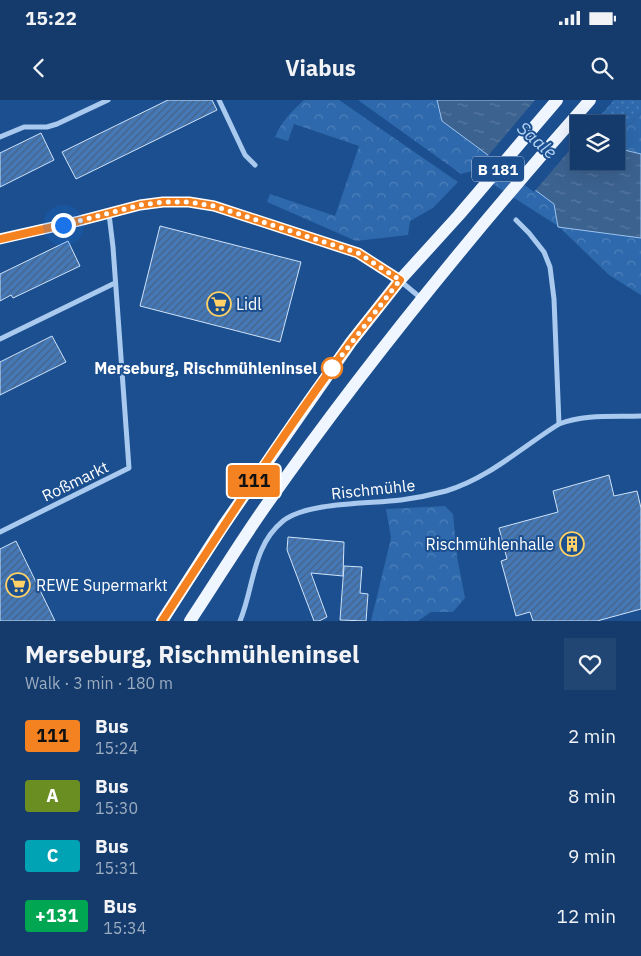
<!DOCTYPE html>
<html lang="en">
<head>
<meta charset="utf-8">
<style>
  :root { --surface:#143b6b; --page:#214673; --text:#f1f3f6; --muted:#9dadc1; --line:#33557e }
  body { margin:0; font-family:"IBM Plex Sans",sans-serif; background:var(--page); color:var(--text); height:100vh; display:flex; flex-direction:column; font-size:19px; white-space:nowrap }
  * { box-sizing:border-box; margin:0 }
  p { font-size:16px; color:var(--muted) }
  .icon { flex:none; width:28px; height:28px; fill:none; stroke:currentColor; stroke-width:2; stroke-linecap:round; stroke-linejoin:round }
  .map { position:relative; height:521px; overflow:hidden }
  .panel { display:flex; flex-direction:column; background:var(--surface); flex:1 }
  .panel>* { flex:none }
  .badge { padding:0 10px; border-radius:4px; font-size:18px; line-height:32px }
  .controls { position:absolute; left:570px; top:15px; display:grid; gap:10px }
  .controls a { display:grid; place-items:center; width:55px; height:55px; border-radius:0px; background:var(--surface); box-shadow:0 5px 20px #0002,0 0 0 1px var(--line); font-size:25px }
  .you { position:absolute; width:25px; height:25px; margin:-12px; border:4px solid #fff; border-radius:50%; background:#1a73e8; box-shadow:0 0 0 8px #1a73e833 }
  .map>.badge { position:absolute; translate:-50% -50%; box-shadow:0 0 0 2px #fff }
  .round { display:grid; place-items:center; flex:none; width:52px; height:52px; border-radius:0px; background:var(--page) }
  .head { display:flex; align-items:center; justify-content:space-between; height:85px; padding:0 25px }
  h1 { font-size:24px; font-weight:700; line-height:38px }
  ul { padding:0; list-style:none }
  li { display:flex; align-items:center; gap:15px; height:60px; padding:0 25px }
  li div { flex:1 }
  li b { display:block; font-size:19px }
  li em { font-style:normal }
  li .badge { min-width:55px; font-weight:700; text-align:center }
  .status { display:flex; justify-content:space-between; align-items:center; height:35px; padding:0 25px; background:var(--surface); direction:ltr }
  .status svg { height:14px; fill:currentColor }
  header { display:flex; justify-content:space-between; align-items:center; height:65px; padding:0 25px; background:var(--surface); font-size:22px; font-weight:700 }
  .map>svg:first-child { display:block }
  .grass { fill:url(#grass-dots) }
  .forest { fill:url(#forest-crowns) }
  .water { fill:url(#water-ripples); stroke:#9cc4f0 }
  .pier { fill:#1b4f8f }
  .building { fill:url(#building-hatch); stroke:#cfe3fa }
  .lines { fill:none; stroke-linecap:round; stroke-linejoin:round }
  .street { stroke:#a9c9ee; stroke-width:5 }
  .primary { stroke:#f0f6ff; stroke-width:12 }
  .line-casing { stroke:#fff; stroke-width:11 }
  .line { stroke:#f58220; stroke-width:8 }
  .walk { stroke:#fff; stroke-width:5; stroke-dasharray:0 9 }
  .stop-dot { fill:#fff; stroke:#f58220; stroke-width:2.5 }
  .labels { text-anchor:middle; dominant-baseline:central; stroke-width:4; stroke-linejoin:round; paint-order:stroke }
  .shield { fill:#1b4f8f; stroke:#bbcadd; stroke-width:1 }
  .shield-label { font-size:15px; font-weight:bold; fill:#fff }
  .poi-label { font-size:16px; fill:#fff; stroke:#1b4f8f; text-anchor:start }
  .stop-label { font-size:16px; font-weight:bold; fill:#fff; stroke:#1b4f8f; text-anchor:end }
  .street-label { font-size:16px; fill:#fff; stroke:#1b4f8f }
  .water-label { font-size:18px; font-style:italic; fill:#b5d3f5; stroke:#1b4f8f }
</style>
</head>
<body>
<div class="status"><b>15:22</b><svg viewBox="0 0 49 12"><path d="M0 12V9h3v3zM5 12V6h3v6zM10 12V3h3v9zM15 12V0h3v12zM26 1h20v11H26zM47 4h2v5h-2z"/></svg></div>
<header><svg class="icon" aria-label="back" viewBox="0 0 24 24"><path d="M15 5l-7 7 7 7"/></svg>Viabus<svg class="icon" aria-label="search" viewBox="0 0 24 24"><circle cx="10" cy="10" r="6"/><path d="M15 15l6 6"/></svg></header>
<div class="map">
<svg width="641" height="521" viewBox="0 0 641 521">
  <defs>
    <pattern id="grass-dots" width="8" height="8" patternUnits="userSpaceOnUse" patternTransform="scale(1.25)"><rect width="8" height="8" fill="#2e69ad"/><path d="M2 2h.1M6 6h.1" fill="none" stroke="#4d80b9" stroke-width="1.8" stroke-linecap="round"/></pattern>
    <pattern id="forest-crowns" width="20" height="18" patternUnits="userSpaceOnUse" patternTransform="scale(1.25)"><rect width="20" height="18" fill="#2e69ad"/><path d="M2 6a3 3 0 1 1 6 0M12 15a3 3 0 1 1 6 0" fill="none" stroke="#4d80b9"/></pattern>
    <pattern id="water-ripples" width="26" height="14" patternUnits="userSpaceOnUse" patternTransform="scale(1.25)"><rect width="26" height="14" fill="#3c6290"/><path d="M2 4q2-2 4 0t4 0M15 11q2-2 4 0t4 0" fill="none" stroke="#597aa1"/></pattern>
    <pattern id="building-hatch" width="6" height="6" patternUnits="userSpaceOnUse" patternTransform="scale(1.25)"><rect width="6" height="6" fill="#4478b7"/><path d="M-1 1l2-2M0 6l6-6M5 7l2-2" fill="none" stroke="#486282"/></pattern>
  </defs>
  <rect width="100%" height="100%" fill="#1b4f8f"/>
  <!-- grass -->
  <path class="grass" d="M614,0H641V13L629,25L616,29V24H593Z"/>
  <!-- forest -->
  <g class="forest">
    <path d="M304,0H339L458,82L433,108L410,121L408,135L356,141L267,102L270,94L335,116L359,46L294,24L288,41L275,37C281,22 292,11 304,0Z"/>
    <path d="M358,0H437L442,21L554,104L558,126L641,138V195L609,175L558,126L472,71L461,74Z"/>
    <path d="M641,13V54L616,48V29L629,25Z"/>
    <path d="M445,406L453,414L457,456L465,498L453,512H431L418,521H371L391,438L386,409Z"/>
  </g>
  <!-- water -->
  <path class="water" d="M437,0H549L579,28V61H616V48L641,54V138L558,127L554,104L442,21Z"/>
  <!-- pier -->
  <path class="pier" d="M535,0H553L579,25V39L534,92L487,57Z"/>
  <!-- building -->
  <g class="building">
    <path d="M168,0H212L217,10L76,79L62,52Z"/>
    <path d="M41,33L54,60L0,87V53Z"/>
    <path d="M160,126L301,162L280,242L140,206Z"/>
    <path d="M68,141L80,166L13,198L11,195L0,201V174Z"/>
    <path d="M52,236L66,262L0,295V262Z"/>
    <path d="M609,375L614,396L637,391L641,408V509L597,521H533L530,512L516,516L501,461L507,459L499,428L558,412L553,391Z"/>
    <path d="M288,437L344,442L343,476L311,473L327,517L319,521H314L287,450Z"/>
    <path d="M16,441L55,521H0V449Z"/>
    <path d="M344,466L362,467L360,493L368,494L366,521L340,520Z"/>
  </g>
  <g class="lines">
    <!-- street -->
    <g class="street">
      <path d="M219,0L245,55L255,65"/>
      <path d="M0,37L24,27H47L57,24L108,0"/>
      <path d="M516,120L529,133L544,152L550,167L554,199L559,324"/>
      <path d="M0,139L79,121L140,105L163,102H189L214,106L358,153L386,169L422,199"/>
      <path d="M0,239L115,183"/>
      <path d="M0,432L129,368L113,147L109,114"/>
      <path d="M240,521C254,488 252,446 283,421C307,402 369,404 401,400C416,398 431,395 446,391C489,378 522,347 559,324C585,314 614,317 641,316"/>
    </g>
    <!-- primary -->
    <g class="primary">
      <path d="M162,521L223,426L351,242L400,180L459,115L557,0"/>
      <path d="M190,521C216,482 240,442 267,404C366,263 476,129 590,0"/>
    </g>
  </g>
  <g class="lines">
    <!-- line casing -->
    <g class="line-casing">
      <path id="line" d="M0,139L79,121L140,105L163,102H189L214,106L358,153L400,180C384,201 367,221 351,242C284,332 223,427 162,521"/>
    </g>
    <!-- line -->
    <use href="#line" class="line"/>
    <!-- walk -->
    <path class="walk" d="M63,125L140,105L163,102H189L214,106L358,153L400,180L332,268"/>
  </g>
  <!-- icons -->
  <defs>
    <g id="supermarket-ring" transform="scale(1.25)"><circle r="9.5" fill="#1b4f8f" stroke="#ffd166" stroke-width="1.5"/><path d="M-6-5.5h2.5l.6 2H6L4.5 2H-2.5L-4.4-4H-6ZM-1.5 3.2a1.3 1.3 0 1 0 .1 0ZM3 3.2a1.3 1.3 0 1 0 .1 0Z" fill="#ffd166"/></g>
    <g id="building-ring" transform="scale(1.25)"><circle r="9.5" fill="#1b4f8f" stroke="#ffd166" stroke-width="1.5"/><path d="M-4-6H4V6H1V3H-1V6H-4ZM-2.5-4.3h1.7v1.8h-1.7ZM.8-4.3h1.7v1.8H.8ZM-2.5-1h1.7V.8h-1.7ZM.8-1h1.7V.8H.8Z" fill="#ffd166"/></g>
  </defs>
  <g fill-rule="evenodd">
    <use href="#supermarket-ring" x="219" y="204"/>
    <use href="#building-ring" x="572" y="444"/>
    <use href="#supermarket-ring" x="18" y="485"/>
  </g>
  <!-- markers -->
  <circle class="stop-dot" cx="332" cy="268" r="10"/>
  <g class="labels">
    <!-- shield labels -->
    <rect class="shield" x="472" y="56.5" width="52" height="25" rx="4"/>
    <g class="shield-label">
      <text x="498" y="69">B 181</text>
    </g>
    <!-- poi labels -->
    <g class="poi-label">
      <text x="236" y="204">Lidl</text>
      <text x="554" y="444" text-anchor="end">Rischmühlenhalle</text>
      <text x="36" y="485">REWE Supermarkt</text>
    </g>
    <!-- stop labels -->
    <g class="stop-label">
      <text x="317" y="268">Merseburg, Rischmühleninsel</text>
    </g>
    <!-- street labels -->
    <g class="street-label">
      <text transform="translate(75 381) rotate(-26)">Roßmarkt</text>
      <text transform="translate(373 389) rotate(-6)">Rischmühle</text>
    </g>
    <!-- water labels -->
    <g class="water-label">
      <text transform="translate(537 40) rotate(41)">Saale</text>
    </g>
  </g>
</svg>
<div class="controls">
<a><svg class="icon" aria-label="layers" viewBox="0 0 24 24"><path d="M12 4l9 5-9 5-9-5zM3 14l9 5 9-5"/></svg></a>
</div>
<div class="you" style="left:63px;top:125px"></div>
<b class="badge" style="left:254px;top:381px;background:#f58220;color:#111">111</b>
</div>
<section class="panel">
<div class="head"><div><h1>Merseburg, Rischmühleninsel</h1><p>Walk · 3 min · 180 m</p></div><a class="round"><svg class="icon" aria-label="heart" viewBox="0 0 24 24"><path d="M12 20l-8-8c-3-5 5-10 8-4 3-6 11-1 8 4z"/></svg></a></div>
<ul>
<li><span class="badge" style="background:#f58220;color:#111">111</span><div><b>Bus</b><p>15:24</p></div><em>2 min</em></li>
<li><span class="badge" style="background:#6b8e23;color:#fff">A</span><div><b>Bus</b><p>15:30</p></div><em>8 min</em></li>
<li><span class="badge" style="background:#00a3b4;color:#fff">C</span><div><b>Bus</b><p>15:31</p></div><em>9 min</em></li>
<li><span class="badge" style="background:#00a651;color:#fff">+131</span><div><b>Bus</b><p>15:34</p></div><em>12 min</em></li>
</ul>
</section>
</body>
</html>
